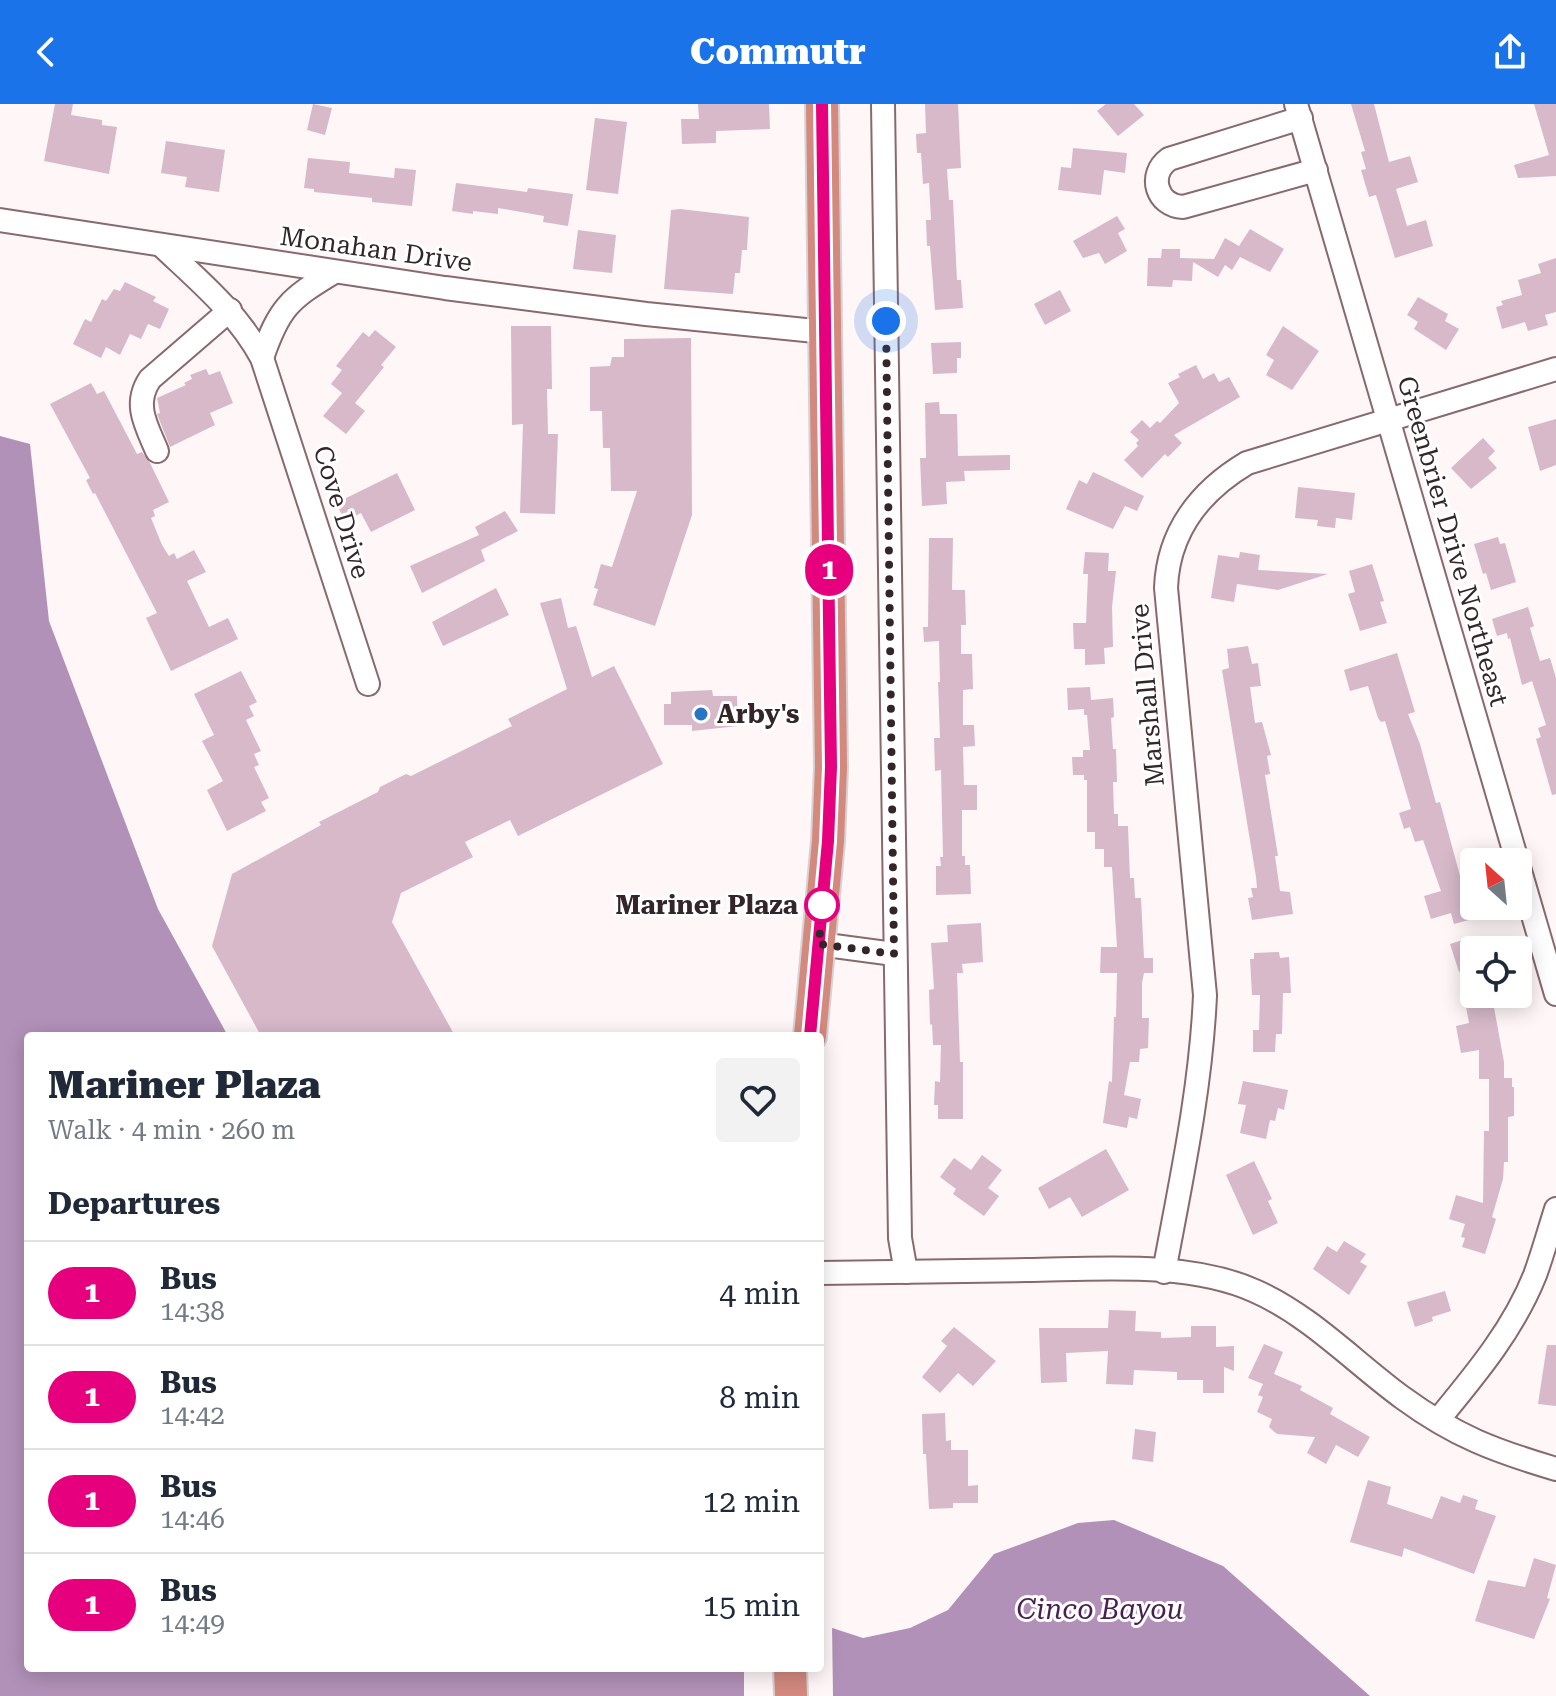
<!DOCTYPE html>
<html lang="en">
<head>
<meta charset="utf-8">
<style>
  :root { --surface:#fff; --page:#f2f2f3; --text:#1f2937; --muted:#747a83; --line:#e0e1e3; --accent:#1a73e8 }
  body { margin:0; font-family:"Roboto Serif",serif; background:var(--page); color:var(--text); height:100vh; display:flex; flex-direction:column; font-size:30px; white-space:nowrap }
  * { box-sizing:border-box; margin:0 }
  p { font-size:26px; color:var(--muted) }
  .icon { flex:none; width:44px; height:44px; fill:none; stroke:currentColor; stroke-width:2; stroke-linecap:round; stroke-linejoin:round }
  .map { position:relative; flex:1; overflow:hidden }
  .panel { position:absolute; left:24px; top:928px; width:800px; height:640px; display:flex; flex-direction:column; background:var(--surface); border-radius:8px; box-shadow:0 4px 20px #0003 }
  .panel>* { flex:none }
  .badge { padding:0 16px; border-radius:26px; font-size:28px; line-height:52px }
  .needle { width:52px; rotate:333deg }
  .controls { position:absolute; left:1460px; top:744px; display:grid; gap:16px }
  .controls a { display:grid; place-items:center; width:72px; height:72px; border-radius:8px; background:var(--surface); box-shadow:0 4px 20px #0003; font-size:40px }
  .you { position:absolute; width:40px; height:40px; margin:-20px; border:6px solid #fff; border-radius:50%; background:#1a73e8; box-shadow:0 0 0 12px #1a73e833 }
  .map>.badge { position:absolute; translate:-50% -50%; box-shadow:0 0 0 4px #fff }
  h2 { padding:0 24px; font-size:30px; line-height:72px }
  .round { display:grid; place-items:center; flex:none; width:84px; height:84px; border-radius:8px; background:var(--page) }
  .overview { display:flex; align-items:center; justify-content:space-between; height:136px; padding:0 24px }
  h1 { font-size:38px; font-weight:800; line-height:60px }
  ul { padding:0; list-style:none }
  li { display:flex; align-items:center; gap:24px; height:104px; padding:0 24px; border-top:2px solid var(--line) }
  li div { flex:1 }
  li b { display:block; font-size:30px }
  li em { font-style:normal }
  li .badge { min-width:88px; font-weight:700; text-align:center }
  header { display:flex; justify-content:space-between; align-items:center; height:104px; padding:0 24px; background:var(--accent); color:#fff; font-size:36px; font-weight:800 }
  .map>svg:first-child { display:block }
  .water { fill:#b291b8 }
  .pier { fill:#fef6f7 }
  .building { fill:#d7b9ca }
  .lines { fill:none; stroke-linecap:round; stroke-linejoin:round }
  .minor-casing { stroke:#88696e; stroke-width:26 }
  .highway-casing { stroke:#d6d3d4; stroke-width:36 }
  .minor { stroke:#fff; stroke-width:22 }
  .highway { stroke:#d3897e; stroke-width:32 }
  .line-casing { stroke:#fff; stroke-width:18 }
  .line { stroke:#e6007e; stroke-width:12 }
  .walk { stroke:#332528; stroke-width:8; stroke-dasharray:0 14.4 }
  .poi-dot { fill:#2a74c4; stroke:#fff; stroke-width:3 }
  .stop-dot { fill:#fff; stroke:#e6007e; stroke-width:4 }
  .labels { text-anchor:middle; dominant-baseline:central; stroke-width:6; stroke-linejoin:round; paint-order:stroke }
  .street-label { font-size:26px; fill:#332528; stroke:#fff }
  .poi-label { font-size:26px; font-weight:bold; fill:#332528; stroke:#fff; text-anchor:start }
  .stop-label { font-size:26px; font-weight:bold; fill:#332528; stroke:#fff; text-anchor:end }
  .water-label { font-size:28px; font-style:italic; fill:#491f51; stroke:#fff }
</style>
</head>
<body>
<header><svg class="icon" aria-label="back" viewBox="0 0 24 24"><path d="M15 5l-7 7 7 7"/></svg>Commutr<svg class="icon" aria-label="share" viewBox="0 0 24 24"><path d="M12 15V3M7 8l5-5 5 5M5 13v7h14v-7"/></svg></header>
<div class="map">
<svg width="1556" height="1592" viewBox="0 0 1556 1592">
  <rect width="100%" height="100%" fill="#fef6f7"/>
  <!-- water -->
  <path class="water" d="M0,332L30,340L49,517L158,805L228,932H28V1564H820V1520L863,1534L910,1524L948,1506L994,1450L1078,1419L1114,1416L1223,1462L1370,1592H0Z"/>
  <!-- pier -->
  <path class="pier" d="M820,1516L832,1520L833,1592H744V1564H820Z"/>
  <!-- building -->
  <g class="building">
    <path d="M55,0H73L71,11L102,16V21L117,23L109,70L44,57Z"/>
    <path d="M313,0L332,4L325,31L307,26Z"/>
    <path d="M698,0H769L770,25L716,27V39L682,40L681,15H699Z"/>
    <path d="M925,0H958L961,64L947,65L949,96H953L957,176H961L963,204L935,206L930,142H927L926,116H931L929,79L923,80L921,49H917L916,30L926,29Z"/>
    <path d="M1106,0H1134L1144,11L1118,32L1097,7Z"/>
    <path d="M1351,0H1374L1389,58L1410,52L1418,78L1396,85L1407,122L1426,116L1433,142L1395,154L1376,91L1369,93L1361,66L1366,65L1361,48L1365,47Z"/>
    <path d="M1534,0H1556V72L1518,74L1514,61L1549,51Z"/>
    <path d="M595,14L627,18L618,90L586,86Z"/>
    <path d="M166,37L225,46L219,88L185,83L187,73L161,69Z"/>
    <path d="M1073,44L1127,49L1125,69L1104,66L1101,91L1058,86L1061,63L1071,64Z"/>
    <path d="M308,54L350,58L349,69L394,74L395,64L416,66L412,102L372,98V94L314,88V85L304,84Z"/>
    <path d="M456,79L527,88L528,84L573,90L568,122L543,118L544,112L498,104V110L473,107V110L452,107Z"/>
    <path d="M680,105L749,113L747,146H742L740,169H735L733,190L664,185L671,106Z"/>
    <path d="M1117,112L1125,125L1118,129L1127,147L1105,160L1099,149L1083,154L1073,137Z"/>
    <path d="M1250,125L1284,145L1270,168L1240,153L1232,166L1225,161L1218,173L1193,158L1192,177L1173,176L1172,183L1147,182L1148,154H1161L1162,145H1180V154L1214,155L1225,134L1239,142Z"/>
    <path d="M578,126L616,131L612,169L573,165Z"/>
    <path d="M1556,154V208L1545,211L1548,221L1528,227L1525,218L1502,225L1496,203L1503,201L1501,197L1522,191L1518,176L1541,169L1538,160Z"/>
    <path d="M125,178L156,193L153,197L169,205L160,225L148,220L141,235L130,230L120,251L106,243L101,254L73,240L85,215L91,218L102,195L106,197L114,185L120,187Z"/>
    <path d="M1060,186L1071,207L1045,221L1034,200Z"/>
    <path d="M1418,193L1448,210L1445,217L1459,225L1446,246L1414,225L1418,218L1407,211Z"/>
    <path d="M511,222H551L552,285H547L548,330H558L555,410L520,409L523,320L512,321Z"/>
    <path d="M1283,222L1319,247L1292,286L1266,271L1274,256L1266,251Z"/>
    <path d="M375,226L396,243L381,261L384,263L355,299L365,307L346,330L323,312L342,289L331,280L342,266L336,262L363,228L369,233Z"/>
    <path d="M691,234L692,411L655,522L593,501L598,485L594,484L601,460L612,463L637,387H611L610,344H603L602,307H590V263L610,262L612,253H624V235Z"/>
    <path d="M961,238V254H957V269L933,270L931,239Z"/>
    <path d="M1196,261L1203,275L1214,269L1219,278L1229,273L1240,293L1174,331L1182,339L1168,353L1165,350L1142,374L1124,356L1138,342L1136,339L1139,336L1130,328L1142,316L1150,324L1157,317L1160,319L1179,299L1168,279L1180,273L1178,270Z"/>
    <path d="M206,265L209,271L220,267L233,299L210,309L215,321L170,343L157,310L160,309L157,294L186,281L184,279L192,275L190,271Z"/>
    <path d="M91,279L97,290L104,287L137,350L142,348L150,359L169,398L153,406L155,412L151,414L162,441L169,452L174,449L177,455L194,446L206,468L187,477L209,523L228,514L238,535L171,567L146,514L157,509L95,389L93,390L86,376L90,374L50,300Z"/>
    <path d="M939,298L940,310H957L958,352L1010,351V366L964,367L965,377L946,378L947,400L922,402L920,354H926L925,299Z"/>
    <path d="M1556,315V361L1540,367L1528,323Z"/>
    <path d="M1483,334L1495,347L1488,354L1497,364L1471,385L1451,364Z"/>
    <path d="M1093,368L1144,392L1137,407L1125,402L1113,425L1066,405L1079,376L1087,380Z"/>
    <path d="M397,369L415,406L371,428L361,409L345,417L336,399Z"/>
    <path d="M1298,383L1355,389L1352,416L1336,414L1335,424L1317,422L1318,416L1295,414Z"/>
    <path d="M505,407L518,427L481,446L485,457L422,489L410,462L479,431L475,423Z"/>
    <path d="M1498,433L1500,440L1505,439L1516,478L1491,486L1486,469L1483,470L1474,440Z"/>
    <path d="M929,434H953L952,486H965L966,521H961V550H972L973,585L963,586V621H974L975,642L963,643L964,681H977V706H962V752H965V761H970L971,790L936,791V762H941L940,753H943L941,666L935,667L934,634H940L938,578H940L939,537L924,538L923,523H928Z"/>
    <path d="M1085,448L1109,449L1108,467H1116L1112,503L1113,543L1104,544L1105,560L1085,561V545H1074L1073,519H1086L1088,470H1083Z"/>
    <path d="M1240,448L1260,451L1258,466L1328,470L1278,486L1237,480L1234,498L1211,494L1218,451L1239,454Z"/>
    <path d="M1372,460L1384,497L1380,498L1387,519L1360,527L1348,490L1355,488L1349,467Z"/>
    <path d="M496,484L509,511L443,542L432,518Z"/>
    <path d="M561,494L568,524L576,522L592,573L614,562L663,660L518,732L510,716L465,738L473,753L401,789L392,818L455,932H261L212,842L232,770L321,721L319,718L378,688L380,683L406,670L411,672L512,622L508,615L567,585L540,499Z"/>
    <path d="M1528,503L1534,522L1530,524L1540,557L1550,554L1556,574V690L1552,691L1536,635L1541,633L1538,624L1546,621L1532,577L1522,581L1510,534L1508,535L1507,529L1497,532L1492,515Z"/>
    <path d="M1248,542L1252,560L1258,559L1261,582L1250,583L1255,619L1262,618L1271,651L1267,652L1270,670L1265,671L1278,752H1275L1280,787L1290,788L1293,810L1252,816L1248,794L1253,793L1251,784H1257L1256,773L1222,566L1229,564L1227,545Z"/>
    <path d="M1397,549L1415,608L1408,610L1420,640L1436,699L1440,698L1463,783L1468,781L1477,814L1454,820L1451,809L1431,815L1424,792L1441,787L1423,736L1415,738L1410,723L1404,725L1399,709L1411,705L1385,617L1381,618L1378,614L1368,582L1350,587L1344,566Z"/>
    <path d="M241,567L257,598L249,602L254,612L246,616L261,647L254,650L259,661L254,663L269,694L261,698L266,707L227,727L207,686L223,677L202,637L214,631L194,590Z"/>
    <path d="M1090,583L1091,596L1113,594L1114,613L1111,614L1113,645H1116L1117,678H1113L1114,710H1118V722H1128L1130,774H1134L1135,794H1141L1144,854H1153V869H1144L1142,879V914H1149L1148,944L1140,945L1139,958H1130L1124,991L1141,995L1137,1015L1129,1013L1127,1024L1103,1019L1109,977L1112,978L1114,913H1116L1117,869H1100L1101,843H1117L1112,763H1104V745H1095V728H1087V676H1084V671H1073L1072,653H1083V646H1090L1087,611H1084V605L1068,606L1067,584Z"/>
    <path d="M712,586L713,592H737L738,622L692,627V621H664V600H671V588Z"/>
    <path d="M981,819L983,858L962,860L963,869H957L960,958H963V1015H938V1001H934L935,977L940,978L941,941H933L932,920L930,921L929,886L934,885L931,839L948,838L947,821Z"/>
    <path d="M1469,834L1474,851V863L1459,868L1450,840Z"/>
    <path d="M1279,848L1280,854L1289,853L1291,889H1283L1282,930H1276L1275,948H1253V926H1259L1260,891H1252L1250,855H1254V849Z"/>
    <path d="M1493,898L1504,958V974H1512V983H1514V1012L1508,1013V1058H1504L1503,1075L1492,1113L1496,1115L1485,1150L1462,1143L1465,1134L1461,1133L1465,1120L1449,1115L1456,1091L1483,1099L1484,1027H1489V975H1479V946L1461,949L1456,922L1469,919L1466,903Z"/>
    <path d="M1243,977L1288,986L1284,1006L1278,1004L1275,1017L1270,1016L1266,1035L1240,1029L1246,1001L1238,1000Z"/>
    <path d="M1106,1045L1129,1086L1082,1113L1070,1093L1049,1105L1038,1084Z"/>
    <path d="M982,1051L1002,1066L988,1084L999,1092L984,1112L953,1090L956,1085L940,1073L954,1054L971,1066Z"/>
    <path d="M1254,1057L1272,1095L1268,1097L1278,1119L1253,1131L1226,1071Z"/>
    <path d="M1344,1137L1366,1150L1360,1158L1367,1162L1349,1191L1313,1165L1327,1142L1337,1148Z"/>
    <path d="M1445,1187L1451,1207L1432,1213L1433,1217L1415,1223L1407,1198Z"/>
    <path d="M1109,1206L1136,1207L1135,1227L1161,1228V1234L1191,1233V1222H1216V1243L1234,1242V1267L1224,1263V1289H1203V1276H1177V1268L1134,1266L1133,1281L1106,1280L1108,1247L1066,1249L1067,1278L1041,1279L1039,1224H1108Z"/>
    <path d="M954,1223L996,1257L973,1282L958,1269L940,1289L922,1273L947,1242L941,1237Z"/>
    <path d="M1264,1240L1283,1248L1274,1270L1302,1282L1300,1286L1333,1304L1330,1310L1370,1333L1358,1353L1336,1341L1326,1360L1307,1349L1315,1333L1277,1330L1269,1323L1272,1315L1257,1308L1263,1293L1258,1291L1263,1280L1248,1274Z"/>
    <path d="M1547,1241H1556V1302L1538,1300Z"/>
    <path d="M945,1309L946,1337L951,1336V1346H968V1382L978,1381V1399H953V1404L929,1405L926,1350H923L922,1310Z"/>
    <path d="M1135,1325L1156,1328L1153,1358L1132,1355Z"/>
    <path d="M1368,1376L1391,1383L1387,1400L1432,1415L1441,1392L1460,1399L1463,1391L1478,1396L1475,1405L1496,1412L1474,1470L1404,1444L1402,1453L1350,1438Z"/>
    <path d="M1534,1454L1556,1461L1547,1494L1550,1495L1534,1535L1475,1517L1488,1476L1525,1483Z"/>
  </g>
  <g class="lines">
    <!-- minor casing -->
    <g class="minor-casing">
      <g id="minor">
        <path d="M883,0L900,1134L906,1168"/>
        <path d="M1296,0L1556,890"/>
        <path d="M1301,14L1169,55C1147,71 1157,102 1183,103L1316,66"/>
        <path d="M0,116L445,184L646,210L825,228"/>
        <path d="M161,141C199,177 237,208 262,254L368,580"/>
        <path d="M262,254C279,204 289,195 334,168"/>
        <path d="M157,347C146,321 133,300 150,275L230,206"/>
        <path d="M819,840L894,850"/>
        <path d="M1164,1168C1181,1076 1201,985 1205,891L1166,484C1168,428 1200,387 1247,359L1556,265"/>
        <path d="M820,1169C889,1168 958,1167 1027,1166C1100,1165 1188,1157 1255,1187C1310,1211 1355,1259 1403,1294C1455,1332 1495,1347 1556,1365"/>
        <path d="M1438,1316C1475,1271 1513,1226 1535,1171C1543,1149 1549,1127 1556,1105"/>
      </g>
    </g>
    <!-- highway casing -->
    <g class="highway-casing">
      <g id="highway">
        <path d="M810,932L828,737L831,663L822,0"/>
        <path d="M790,1564L791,1592"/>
      </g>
    </g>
    <!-- minor -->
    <use href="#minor" class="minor"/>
    <!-- highway -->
    <use href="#highway" class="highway"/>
  </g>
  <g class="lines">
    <!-- line casing -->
    <g class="line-casing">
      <path id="line" d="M810,932L828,737L831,663L822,0"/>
    </g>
    <!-- line -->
    <use href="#line" class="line"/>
    <!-- walk -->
    <path class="walk" d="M822,801L819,840L894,850L886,217"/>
  </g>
  <!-- markers -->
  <circle class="poi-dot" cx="701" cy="610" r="8"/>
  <circle class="stop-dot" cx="822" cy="801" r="16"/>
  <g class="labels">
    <!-- street labels -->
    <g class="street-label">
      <text transform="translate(376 145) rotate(8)">Monahan Drive</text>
      <text transform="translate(342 408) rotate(73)">Cove Drive</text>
      <text transform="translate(1453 437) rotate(74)">Greenbrier Drive Northeast</text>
      <text transform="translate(1147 591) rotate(-95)">Marshall Drive</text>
    </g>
    <!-- poi labels -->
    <g class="poi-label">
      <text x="717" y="610">Arby's</text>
    </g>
    <!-- stop labels -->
    <g class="stop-label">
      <text x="798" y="801">Mariner Plaza</text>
    </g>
    <!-- water labels -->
    <g class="water-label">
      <text x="1100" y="1505">Cinco Bayou</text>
    </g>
  </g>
</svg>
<div class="controls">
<a><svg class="needle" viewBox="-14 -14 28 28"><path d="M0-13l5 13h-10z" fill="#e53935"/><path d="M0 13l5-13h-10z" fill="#747a83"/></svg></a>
<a><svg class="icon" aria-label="locate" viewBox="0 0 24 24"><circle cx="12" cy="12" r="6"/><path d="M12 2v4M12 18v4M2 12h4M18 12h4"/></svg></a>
</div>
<div class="you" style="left:886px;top:217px"></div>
<b class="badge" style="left:829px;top:466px;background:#e6007e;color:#fff">1</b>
<section class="panel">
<div class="overview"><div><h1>Mariner Plaza</h1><p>Walk · 4 min · 260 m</p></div><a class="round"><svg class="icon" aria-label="heart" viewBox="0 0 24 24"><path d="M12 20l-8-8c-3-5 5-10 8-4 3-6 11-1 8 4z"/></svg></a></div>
<h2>Departures</h2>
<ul>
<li><span class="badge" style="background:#e6007e;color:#fff">1</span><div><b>Bus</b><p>14:38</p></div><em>4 min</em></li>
<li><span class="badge" style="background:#e6007e;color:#fff">1</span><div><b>Bus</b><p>14:42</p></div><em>8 min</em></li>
<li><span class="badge" style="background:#e6007e;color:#fff">1</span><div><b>Bus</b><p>14:46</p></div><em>12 min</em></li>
<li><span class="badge" style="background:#e6007e;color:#fff">1</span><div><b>Bus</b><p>14:49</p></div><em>15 min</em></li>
</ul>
</section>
</div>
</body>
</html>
